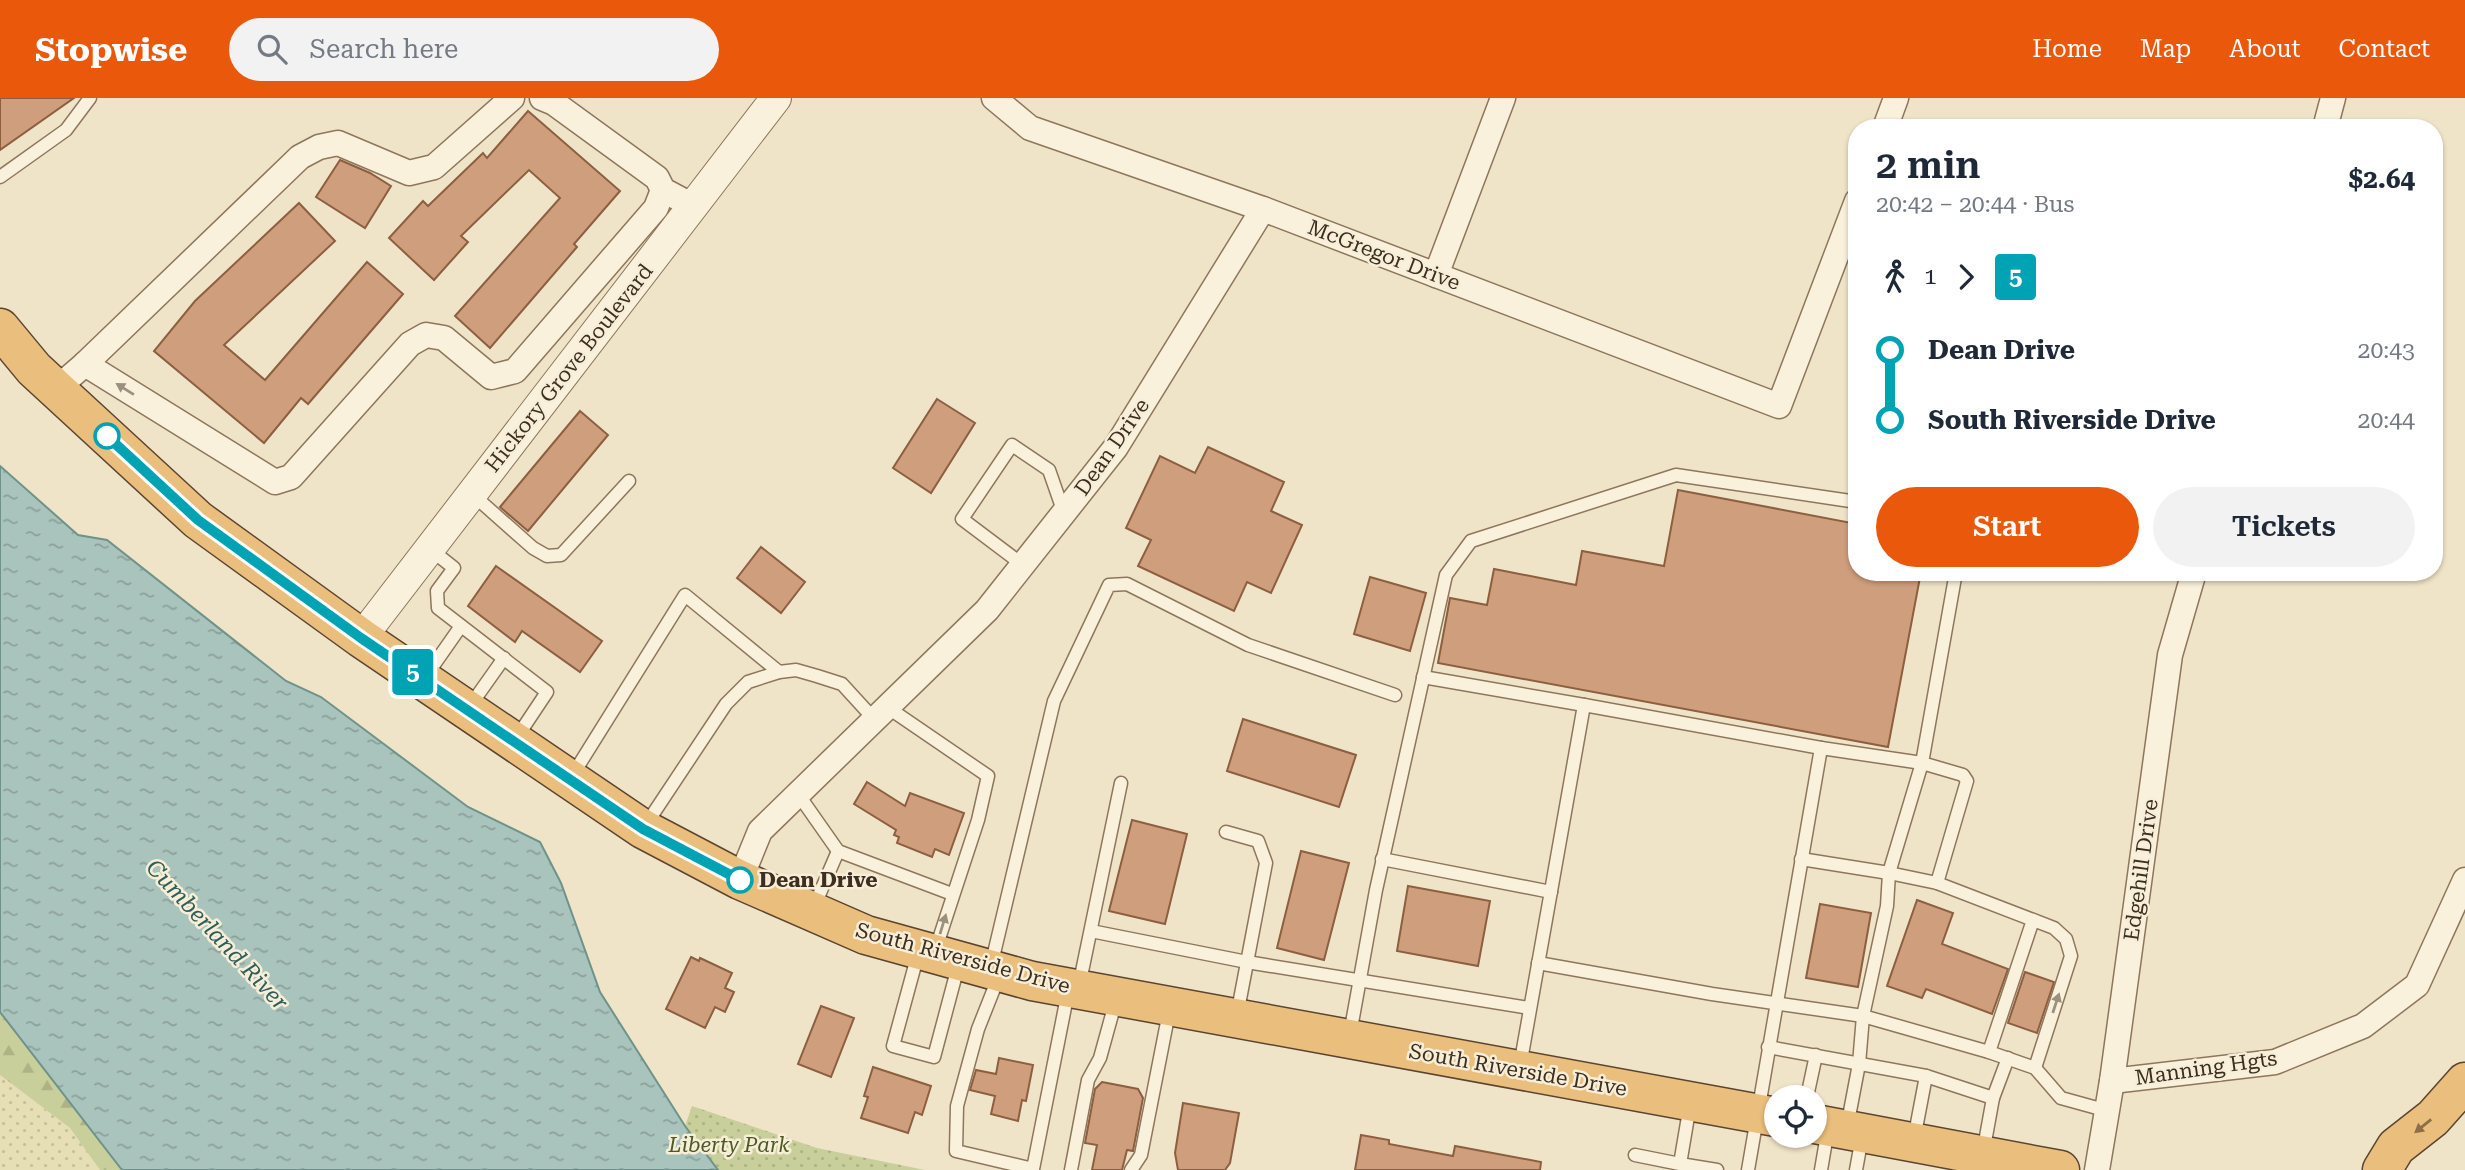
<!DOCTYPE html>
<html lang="en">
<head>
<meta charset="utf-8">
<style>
  :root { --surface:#fff; --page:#f2f2f3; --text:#1f2937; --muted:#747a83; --accent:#ea580c }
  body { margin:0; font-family:"Roboto Serif",serif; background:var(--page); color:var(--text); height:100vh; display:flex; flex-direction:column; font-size:26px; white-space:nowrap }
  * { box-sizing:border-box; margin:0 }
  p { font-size:23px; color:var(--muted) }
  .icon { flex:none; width:38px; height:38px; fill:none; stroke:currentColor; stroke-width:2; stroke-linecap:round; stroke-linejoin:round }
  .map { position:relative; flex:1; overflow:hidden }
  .panel { position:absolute; left:1848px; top:21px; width:595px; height:462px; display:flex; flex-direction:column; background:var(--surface); border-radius:28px; box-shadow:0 2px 5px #0004 }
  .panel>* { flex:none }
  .badge { padding:0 14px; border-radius:5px; font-size:24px; line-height:46px }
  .fabs { position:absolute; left:1764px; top:987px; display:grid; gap:14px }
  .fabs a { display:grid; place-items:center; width:63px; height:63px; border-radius:50%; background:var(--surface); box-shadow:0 2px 5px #0004; font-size:35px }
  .map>.badge { position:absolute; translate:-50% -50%; box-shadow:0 0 0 4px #fff }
  .legs { display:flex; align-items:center; gap:10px; height:77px; padding:0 28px; font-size:23px }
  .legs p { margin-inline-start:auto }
  .headline { display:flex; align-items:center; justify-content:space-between; height:119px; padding:0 28px }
  h1 { font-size:38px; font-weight:600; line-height:52px }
  .action { display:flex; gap:14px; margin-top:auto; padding:14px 28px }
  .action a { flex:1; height:80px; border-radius:42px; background:var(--accent); color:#fff; font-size:28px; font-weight:600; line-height:80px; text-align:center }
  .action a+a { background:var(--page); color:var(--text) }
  ul { padding:0 28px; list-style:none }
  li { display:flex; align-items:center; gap:24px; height:70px; font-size:26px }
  li i { display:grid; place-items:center; width:10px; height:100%; margin:0 9px; background:currentColor }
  li i::after { content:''; width:18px; height:18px; margin:-9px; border:5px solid; border-radius:50%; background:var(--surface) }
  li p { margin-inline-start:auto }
  li:first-child i { background:linear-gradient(#0000 50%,currentColor 0) }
  li:last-child i { background:linear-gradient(currentColor 50%,#0000 0) }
  header { display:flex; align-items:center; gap:42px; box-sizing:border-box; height:98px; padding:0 35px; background:var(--accent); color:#fff }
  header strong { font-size:33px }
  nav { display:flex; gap:38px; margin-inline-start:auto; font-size:24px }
  .search { width:490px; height:63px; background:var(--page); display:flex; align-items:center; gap:18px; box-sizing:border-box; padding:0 24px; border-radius:38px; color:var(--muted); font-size:26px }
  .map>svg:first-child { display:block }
  .farmland { fill:url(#farmland-dots) }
  .grass { fill:url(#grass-dots) }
  .forest { fill:url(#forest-firs) }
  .water { fill:url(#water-ripples); stroke:#6f938a; stroke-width:2 }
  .building { fill:#cf9f7d; stroke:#8d5f41; stroke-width:2 }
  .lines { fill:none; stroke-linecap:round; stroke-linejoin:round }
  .service-casing { stroke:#8d765c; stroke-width:15 }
  .minor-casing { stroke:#8d765c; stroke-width:27 }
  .tertiary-casing { stroke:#8d765c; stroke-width:32 }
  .trunk-casing { stroke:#5b4430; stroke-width:41 }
  .service { stroke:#faf1dc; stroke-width:12 }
  .minor { stroke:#faf1dc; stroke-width:24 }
  .tertiary { stroke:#faf1dc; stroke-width:30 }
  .trunk { stroke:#eabe7c; stroke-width:38 }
  .oneway { fill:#9c907e }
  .oneway2 { fill:#8b6f49 }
  .line-1-casing { stroke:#fff; stroke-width:16 }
  .line-1 { stroke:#00a3b4; stroke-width:10 }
  .stop-1-dot { fill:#fff; stroke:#00a3b4; stroke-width:3.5 }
  .labels { text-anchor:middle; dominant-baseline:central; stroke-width:5; stroke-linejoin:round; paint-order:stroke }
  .street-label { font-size:21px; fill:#3d2e20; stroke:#f7eed8 }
  .stop-label { font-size:21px; font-weight:bold; fill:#3d2e20; stroke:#f7eed8; text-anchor:start }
  .park-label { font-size:21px; font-style:italic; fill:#4d5a26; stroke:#f7eed8 }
  .water-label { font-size:23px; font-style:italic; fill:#2f5d5a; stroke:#f7eed8 }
</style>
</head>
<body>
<header>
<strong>Stopwise</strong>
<div class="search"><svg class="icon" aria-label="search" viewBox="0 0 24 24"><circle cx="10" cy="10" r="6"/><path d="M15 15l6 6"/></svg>Search here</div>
<nav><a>Home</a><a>Map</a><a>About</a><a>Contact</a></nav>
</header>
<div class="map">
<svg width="2465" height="1072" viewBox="0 0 2465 1072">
  <defs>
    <pattern id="farmland-dots" width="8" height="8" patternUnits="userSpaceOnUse" patternTransform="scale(1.75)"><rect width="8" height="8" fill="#e6deb5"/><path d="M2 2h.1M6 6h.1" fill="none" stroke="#c6bf9b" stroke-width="1.8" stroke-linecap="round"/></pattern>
    <pattern id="grass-dots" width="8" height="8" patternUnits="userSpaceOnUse" patternTransform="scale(1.75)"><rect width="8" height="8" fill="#c9cf9b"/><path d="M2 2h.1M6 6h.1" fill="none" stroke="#aeb285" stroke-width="1.8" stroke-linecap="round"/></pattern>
    <pattern id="forest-firs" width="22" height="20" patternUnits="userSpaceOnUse" patternTransform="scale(1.75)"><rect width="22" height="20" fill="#c9cf9b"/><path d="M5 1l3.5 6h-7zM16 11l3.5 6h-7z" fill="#aeb285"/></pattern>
    <pattern id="water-ripples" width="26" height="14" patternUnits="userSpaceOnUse" patternTransform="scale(1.75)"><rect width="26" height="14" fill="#a9c4bc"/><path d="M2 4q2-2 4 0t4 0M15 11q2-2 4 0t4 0" fill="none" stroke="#8ba098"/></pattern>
  </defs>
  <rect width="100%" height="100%" fill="#f0e4c8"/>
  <!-- farmland -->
  <path class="farmland" d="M0,977L70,1030L100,1072H0Z"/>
  <!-- grass -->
  <path class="grass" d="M692,1008L817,1050L925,1072H718L685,1028Z"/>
  <!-- forest -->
  <path class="forest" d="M0,914L122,1072H100L70,1030L0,977Z"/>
  <!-- water -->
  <path class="water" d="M0,368L78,437L107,442L286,583L321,599L468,709L540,744L561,785L600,894L685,1028L718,1072H122L0,914Z"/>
  <!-- building -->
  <g class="building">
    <path d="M0,0H74L0,52Z"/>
    <path d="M528,13L620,93L574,146L577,149L490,250L455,218L560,100L529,72L461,138L468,144L434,182L389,140L423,103L428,108L483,55L487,60Z"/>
    <path d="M340,62L370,75L391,88L365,130L316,99Z"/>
    <path d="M299,105L335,143L224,247L265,282L367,164L403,196L308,306L301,300L264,345L154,253L195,203Z"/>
    <path d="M937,301L975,325L931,395L893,370Z"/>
    <path d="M580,313L608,337L528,433L500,409Z"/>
    <path d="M1208,349L1284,384L1271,413L1302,427L1271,495L1247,484L1234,513L1138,468L1151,442L1126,430L1160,358L1195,375Z"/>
    <path d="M1678,392L1857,426V474H1921L1888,649L1438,565L1450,500L1487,507L1494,471L1576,487L1582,453L1664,468Z"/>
    <path d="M761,449L805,484L781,515L737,480Z"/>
    <path d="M496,468L602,543L580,574L522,533L515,544L468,508Z"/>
    <path d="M1370,479L1426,495L1410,553L1354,536Z"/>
    <path d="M1243,621L1356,657L1339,709L1227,673Z"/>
    <path d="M867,684L905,708L910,695L964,715L949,757L935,751L932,759L897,745L899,739L894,737L896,732L854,706Z"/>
    <path d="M1132,722L1187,736L1165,826L1109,813Z"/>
    <path d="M1301,753L1349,765L1324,862L1277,850Z"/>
    <path d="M1408,788L1490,803L1478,868L1397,853Z"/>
    <path d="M1917,802L1953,815L1942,846L2008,871L1992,916L1926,891L1922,900L1887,888Z"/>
    <path d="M1820,806L1871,815L1858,889L1806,880Z"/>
    <path d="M691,859L699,863L700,860L732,875L725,890L734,894L725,914L715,909L705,930L666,911Z"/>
    <path d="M2025,874L2054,884L2037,935L2008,925Z"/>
    <path d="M821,908L854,920L831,979L798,966Z"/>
    <path d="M999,960L1033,967L1026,1003L1022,1002L1018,1023L991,1016L995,998L970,992L976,972L996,976Z"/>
    <path d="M873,969L931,988L922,1017L915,1014L908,1035L861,1020L868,999L864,998Z"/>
    <path d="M1102,984L1138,991L1143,1000L1133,1053L1127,1052L1122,1072H1092L1097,1047L1085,1045L1095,991Z"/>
    <path d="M1183,1005L1239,1015L1230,1065L1225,1072H1178L1175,1055Z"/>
    <path d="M1361,1037L1389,1042V1046L1453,1058L1455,1048L1541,1064L1540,1072H1355Z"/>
  </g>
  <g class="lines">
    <!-- service casing -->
    <g class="service-casing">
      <g id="service">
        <path d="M0,79L66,32L90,0"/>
        <path d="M472,396L533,450L547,458L561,457L629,383"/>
        <path d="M430,451L454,470L437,493L438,510L547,594L517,639"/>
        <path d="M1023,467L962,421L1012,347L1049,372L1064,415"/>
        <path d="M1956,474L1922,665L1963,677L1967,683L1937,785L2054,830L2066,841L2071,858L2035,970"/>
        <path d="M426,578L461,528"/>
        <path d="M1423,579L1584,607"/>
        <path d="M470,608L504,560"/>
        <path d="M887,609L988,678L978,722L935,853"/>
        <path d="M1821,650L1922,665L1889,775L1887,808L1863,918L1859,966L1847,1029"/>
        <path d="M572,678L685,497L779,574"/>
        <path d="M798,696L838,753L952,796"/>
        <path d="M645,728L726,606L748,584L779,574L796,572L817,578L842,586L874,621"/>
        <path d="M1226,734L1258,743L1266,765L1237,917"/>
        <path d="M1382,761L1551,794"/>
        <path d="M1801,761L1889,775L1937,785"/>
        <path d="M813,811L838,753"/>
        <path d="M1091,833L1247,864L1529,910"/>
        <path d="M918,856L893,948L934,959L959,865"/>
        <path d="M1538,865L1712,896L1863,918L1989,954L2035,970L2061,1000L2108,1013"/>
        <path d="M991,868L1054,603L1109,487L1127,486L1248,547L1395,597"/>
        <path d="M999,878L978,931L957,1008L956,1053L1033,1071L1068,894"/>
        <path d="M1079,888L1121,685"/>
        <path d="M1350,936L1376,792L1446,477L1471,443L1676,377L1857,404"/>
        <path d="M1768,949L1926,978L1993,1000L2008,960"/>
        <path d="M1989,954L2033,822"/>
        <path d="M1520,968L1584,607L1821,650L1748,1072"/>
        <path d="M1807,999L1816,957"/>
        <path d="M1690,1007L1680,1066L1717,1072"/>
        <path d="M1914,1041L1926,978"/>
        <path d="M1983,1055L1993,1000"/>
        <path d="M1635,1057L1680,1066"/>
        <path d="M1071,1072L1088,982L1100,960L1116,902"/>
        <path d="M1131,1072L1141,1057L1169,914"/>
        <path d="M1821,1072L1828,1031"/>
        <path d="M1856,1072L1862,1039"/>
      </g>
    </g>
    <!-- minor casing -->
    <g class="minor-casing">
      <g id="minor">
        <path d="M542,0L554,5L657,80L663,92L693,108"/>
        <path d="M994,0L1030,30L1263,111L1779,308L1857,103"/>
        <path d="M1885,30L1896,0"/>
        <path d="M2325,30L2333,0"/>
        <path d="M1436,177L1503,0"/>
        <path d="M85,266L275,384L291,379L410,246L426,237L444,240L491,279L515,273L656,110L663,92"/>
        <path d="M56,291L85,266L300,59L319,49L338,45L409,75L434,69L512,0"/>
        <path d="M740,782L760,733L987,512L1116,349L1263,111"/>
        <path d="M2112,983L2275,964L2363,928L2417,887L2465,782"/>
        <path d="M2097,1072L2112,983L2170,557L2194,474"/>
      </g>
    </g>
    <!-- tertiary casing -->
    <g class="tertiary-casing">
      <path id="tertiary" d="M361,540L776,0"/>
    </g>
    <!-- trunk casing -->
    <g class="trunk-casing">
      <g id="trunk">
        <path d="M0,230L34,271L198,422L361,540L643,731L740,782L866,837L1032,883L1776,1019"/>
        <path d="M1815,1026L2060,1072"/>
        <path d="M2382,1072L2396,1049L2433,1020L2465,984"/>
      </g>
    </g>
    <!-- service -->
    <use href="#service" class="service"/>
    <!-- minor -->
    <use href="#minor" class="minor"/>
    <!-- tertiary -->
    <use href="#tertiary" class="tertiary"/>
    <!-- trunk -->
    <use href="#trunk" class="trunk"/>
  </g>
  <!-- one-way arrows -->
  <defs><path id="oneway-solid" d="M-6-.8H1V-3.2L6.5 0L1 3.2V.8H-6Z" transform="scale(1.75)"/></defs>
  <g class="oneway">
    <use href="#oneway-solid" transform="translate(125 291) rotate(-148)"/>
    <use href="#oneway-solid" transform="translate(943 826) rotate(-73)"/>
    <use href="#oneway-solid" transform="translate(2056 905) rotate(-72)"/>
  </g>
  <use class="oneway2" href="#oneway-solid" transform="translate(2423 1028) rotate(141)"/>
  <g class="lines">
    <!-- line-1 casing -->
    <g class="line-1-casing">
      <path id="line-1" d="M107,338L198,422L361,540L643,731L740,782"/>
    </g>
    <!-- line-1 -->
    <use href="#line-1" class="line-1"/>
  </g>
  <!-- markers -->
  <g class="stop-1-dot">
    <circle cx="107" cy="338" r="12"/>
    <circle cx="740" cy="782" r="12"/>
  </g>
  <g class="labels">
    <!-- street labels -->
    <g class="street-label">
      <text transform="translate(1384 157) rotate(21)">McGregor Drive</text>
      <text transform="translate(569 270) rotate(-52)">Hickory Grove Boulevard</text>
      <text transform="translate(1112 349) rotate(-55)">Dean Drive</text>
      <text transform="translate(2141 772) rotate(-82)">Edgehill Drive</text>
      <text transform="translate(963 860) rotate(15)">South Riverside Drive</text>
      <text transform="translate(2206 970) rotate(-8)">Manning Hgts</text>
      <text transform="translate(1518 972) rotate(10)">South Riverside Drive</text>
    </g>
    <!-- stop labels -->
    <g class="stop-label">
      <text x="759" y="782">Dean Drive</text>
    </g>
    <!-- park labels -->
    <g class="park-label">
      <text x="729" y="1047">Liberty Park</text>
    </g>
    <!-- water labels -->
    <g class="water-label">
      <text transform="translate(217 837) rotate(47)">Cumberland River</text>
    </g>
  </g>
</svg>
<div class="fabs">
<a><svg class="icon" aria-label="locate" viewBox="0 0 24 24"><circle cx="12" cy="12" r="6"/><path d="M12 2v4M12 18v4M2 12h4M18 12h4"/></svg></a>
</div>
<b class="badge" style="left:413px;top:574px;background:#00a3b4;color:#fff">5</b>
<section class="panel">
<div class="headline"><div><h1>2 min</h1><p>20:42 – 20:44 · Bus</p></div><b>$2.64</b></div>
<div class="legs"><svg class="icon" aria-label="walk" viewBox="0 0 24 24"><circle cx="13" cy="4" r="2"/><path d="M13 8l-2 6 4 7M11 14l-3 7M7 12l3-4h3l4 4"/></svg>1<svg class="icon" aria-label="forward" viewBox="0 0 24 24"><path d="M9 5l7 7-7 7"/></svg><b class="badge" style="background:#00a3b4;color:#fff">5</b></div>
<ul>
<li><i style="color:#00a3b4"></i><b>Dean Drive</b><p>20:43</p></li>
<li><i style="color:#00a3b4"></i><b>South Riverside Drive</b><p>20:44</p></li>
</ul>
<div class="action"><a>Start</a><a>Tickets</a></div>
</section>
</div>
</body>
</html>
